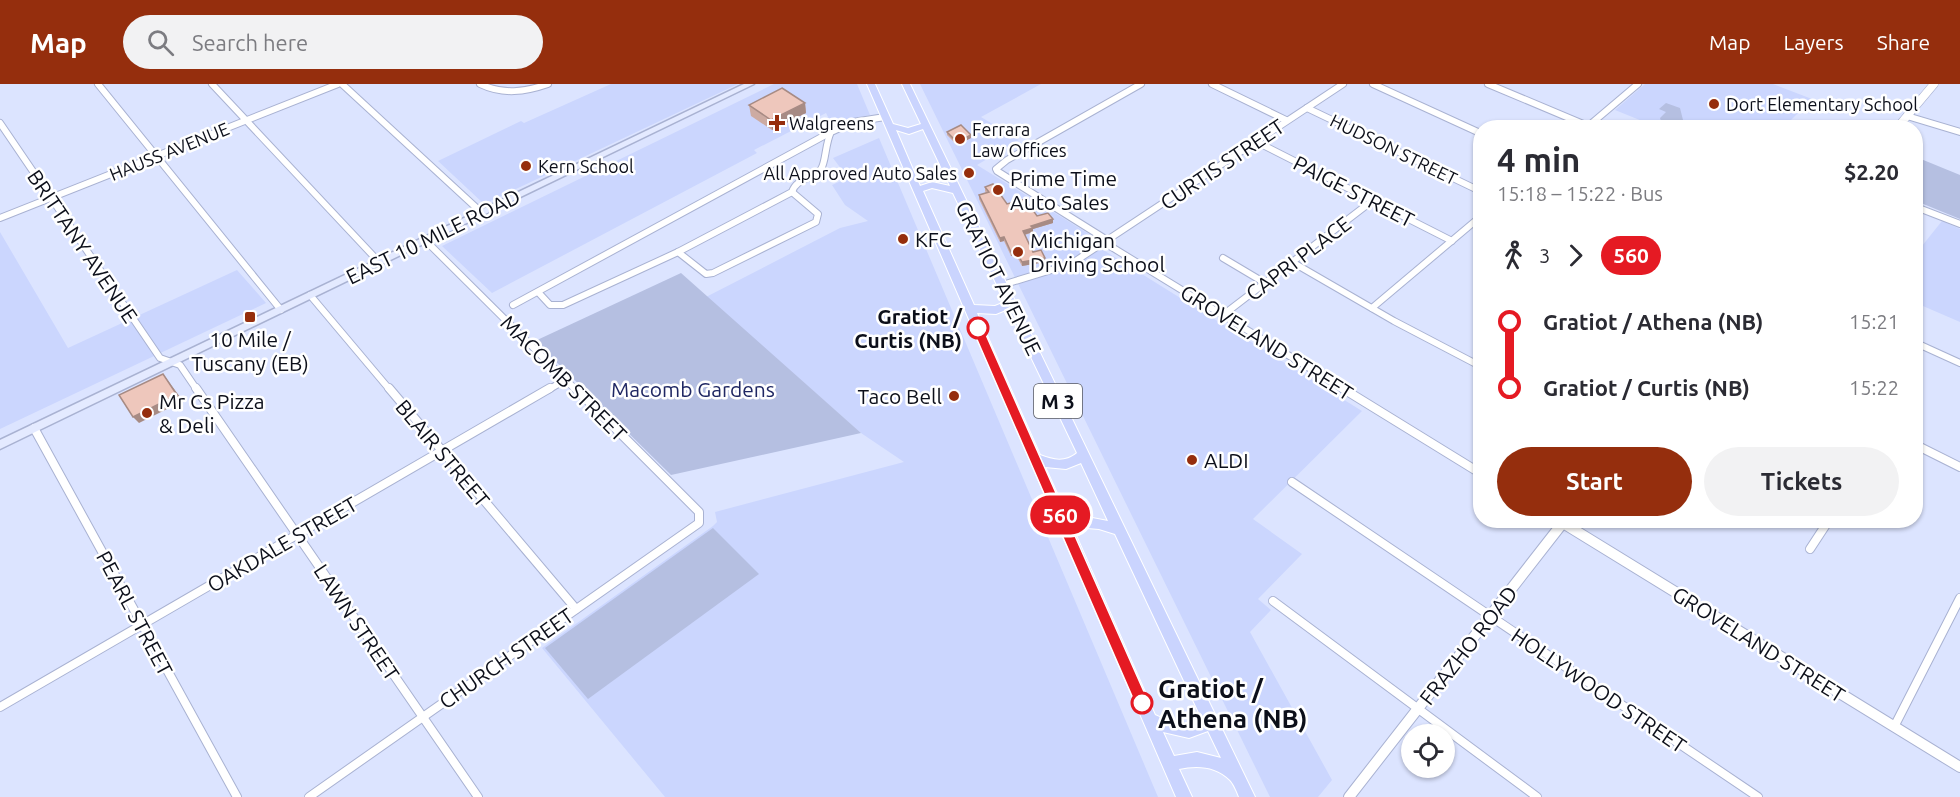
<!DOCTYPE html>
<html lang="en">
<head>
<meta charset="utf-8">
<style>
  :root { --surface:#fff; --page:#f2f2f3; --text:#2b2b33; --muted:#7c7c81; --accent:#952e0d }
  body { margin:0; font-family:Ubuntu,sans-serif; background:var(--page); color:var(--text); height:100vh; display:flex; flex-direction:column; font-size:22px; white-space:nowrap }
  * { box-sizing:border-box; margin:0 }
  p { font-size:20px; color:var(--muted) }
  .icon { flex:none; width:33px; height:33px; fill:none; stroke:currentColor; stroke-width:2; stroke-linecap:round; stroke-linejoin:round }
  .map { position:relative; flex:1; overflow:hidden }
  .panel { position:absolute; left:1473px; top:36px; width:450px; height:408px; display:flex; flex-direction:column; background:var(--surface); border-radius:24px; box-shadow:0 2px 4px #0004 }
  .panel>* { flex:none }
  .badge { padding:0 12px; border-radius:20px; font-size:21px; line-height:39px }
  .fabs { position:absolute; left:1401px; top:640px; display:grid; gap:12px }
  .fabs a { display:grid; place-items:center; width:54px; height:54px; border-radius:50%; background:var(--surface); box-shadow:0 2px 4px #0004; font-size:30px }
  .map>.badge { position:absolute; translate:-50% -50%; box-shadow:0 0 0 3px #fff }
  .legs { display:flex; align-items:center; gap:9px; height:66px; padding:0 24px; font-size:20px }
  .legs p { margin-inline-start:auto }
  .headline { display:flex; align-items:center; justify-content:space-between; height:102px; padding:0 24px }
  h1 { font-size:33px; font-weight:700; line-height:45px }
  .primary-button { display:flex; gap:12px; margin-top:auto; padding:12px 24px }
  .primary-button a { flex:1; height:69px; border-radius:36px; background:var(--accent); color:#fff; font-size:24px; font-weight:700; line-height:69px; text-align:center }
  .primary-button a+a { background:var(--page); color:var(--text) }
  ul { padding:0 24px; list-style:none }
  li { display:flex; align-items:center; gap:21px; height:66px; font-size:22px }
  li i { display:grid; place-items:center; width:9px; height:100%; margin:0 8px; background:currentColor }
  li i::after { content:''; width:15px; height:15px; margin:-8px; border:4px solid; border-radius:50%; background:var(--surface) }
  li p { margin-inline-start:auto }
  li:first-child i { background:linear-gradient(#0000 50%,currentColor 0) }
  li:last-child i { background:linear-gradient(currentColor 50%,#0000 0) }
  header { display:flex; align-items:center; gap:36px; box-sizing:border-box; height:84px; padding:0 30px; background:var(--accent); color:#fff }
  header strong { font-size:28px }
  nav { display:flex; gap:33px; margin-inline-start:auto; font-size:21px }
  .search { width:420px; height:54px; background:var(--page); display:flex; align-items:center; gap:15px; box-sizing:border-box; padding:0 21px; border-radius:33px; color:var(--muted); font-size:22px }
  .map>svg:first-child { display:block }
  .built { fill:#cbd6fe }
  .green { fill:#b5bfe1 }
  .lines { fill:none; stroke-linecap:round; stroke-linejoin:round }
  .minor-far1-casing { stroke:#a9b2d2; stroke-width:8 }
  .minor-casing { stroke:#a9b2d2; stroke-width:10 }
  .tertiary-far1-casing { stroke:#a9b2d2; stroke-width:9 }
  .tertiary-casing { stroke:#a9b2d2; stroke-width:12 }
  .secondary-casing { stroke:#a9b2d2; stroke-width:3 }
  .primary-casing { stroke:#fff; stroke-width:2 }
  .minor-far1 { stroke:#fff; stroke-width:6 }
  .minor { stroke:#fff; stroke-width:8 }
  .tertiary-far1 { stroke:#fff; stroke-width:8 }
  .tertiary { stroke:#fff; stroke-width:10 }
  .secondary { fill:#e4eaff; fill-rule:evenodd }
  .primary { fill:#cad4fe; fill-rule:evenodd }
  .wall { fill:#cdaba2 }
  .shaded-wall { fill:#a78b84 }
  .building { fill:#eec7bc; stroke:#a78b84; stroke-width:1.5 }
  .line-1 { fill:#e51a23; stroke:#fff; stroke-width:1.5 }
  .poi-dot { fill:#952e0d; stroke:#fff; stroke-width:2 }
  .stop-1-dot { fill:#fff; stroke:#e51a23; stroke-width:3 }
  .labels { text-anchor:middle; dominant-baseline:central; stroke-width:5; stroke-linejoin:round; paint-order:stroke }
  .far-poi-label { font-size:18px; fill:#0c0f1a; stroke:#fff; text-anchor:start }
  .far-street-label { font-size:18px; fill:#0c0f1a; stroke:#fff }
  .shield { fill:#fff; stroke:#55575f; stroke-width:1.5 }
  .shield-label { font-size:20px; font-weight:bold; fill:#0c0f1a }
  .street-label { font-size:21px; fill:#0c0f1a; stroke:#fff }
  .poi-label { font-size:21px; fill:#0c0f1a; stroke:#fff; text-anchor:start }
  .stop-label { font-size:21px; font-weight:bold; fill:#0c0f1a; stroke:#fff; text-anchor:end }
  .park-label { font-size:21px; fill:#1f2763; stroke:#fff }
  .near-stop-label { font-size:26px; font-weight:bold; fill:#0c0f1a; stroke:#fff; text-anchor:start }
</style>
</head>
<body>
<header>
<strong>Map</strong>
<div class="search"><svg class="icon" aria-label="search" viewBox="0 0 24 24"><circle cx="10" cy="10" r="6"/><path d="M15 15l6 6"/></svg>Search here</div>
<nav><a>Map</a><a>Layers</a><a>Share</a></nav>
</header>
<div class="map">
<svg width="1960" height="713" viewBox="0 0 1960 713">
  <rect width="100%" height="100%" fill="#dce4ff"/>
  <!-- built -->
  <g class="built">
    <path d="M611,0H738L484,120L438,77L521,37L524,39Z"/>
    <path d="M774,0H857L870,31L831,39L826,29L754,66L757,69L492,209L442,162Z"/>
    <path d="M920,0H1041L981,33L1019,56L977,81L1097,155L1092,159L1362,327L1253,435L1302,470L1258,515L1271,526L1250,548L1332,696L1318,713H1270Z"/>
    <path d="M1645,0H1773L1812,15L1784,43H1657L1615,26Z"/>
    <path d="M879,54L1158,713H665L542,564L713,442L717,438L715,428L904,378L861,349L706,213L840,144L868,137L845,121L832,101L848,94L833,74Z"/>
    <path d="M1942,137L1960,145V238L1916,219V160L1922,162Z"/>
    <path d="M0,148L68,264L237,186L266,219L0,345Z"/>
  </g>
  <!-- green -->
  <g class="green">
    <path d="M1666,19L1680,24L1684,40L1692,43H1673L1662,40L1660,34L1666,28L1659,25Z"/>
    <path d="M1916,73L1960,91V135L1916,117Z"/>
    <path d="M681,189L861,349L671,391L535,257Z"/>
    <path d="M713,444L759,490L588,615L545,564Z"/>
  </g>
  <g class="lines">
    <!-- minor-far1 casing -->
    <g class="minor-far1-casing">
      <g id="minor-far1">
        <path d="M98,0L281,226"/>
        <path d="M212,0L379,178"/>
        <path d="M342,0L482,129"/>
        <path d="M480,0C503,11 525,8 548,0"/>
        <path d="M1141,0L1007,76L996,85L997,87L1107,156L1110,162L1345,306"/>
        <path d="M1212,0L1286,36"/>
        <path d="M1373,0L1480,49"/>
        <path d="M1488,0L1588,42"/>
        <path d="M1307,24L1480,107"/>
        <path d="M1907,32L1960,48"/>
        <path d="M0,39L160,274L180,281L197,306"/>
        <path d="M1586,44L1638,0"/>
        <path d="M1255,57L1452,157"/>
        <path d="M1916,123L1960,140"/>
        <path d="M0,134L338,0"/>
        <path d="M425,156L576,306"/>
        <path d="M678,168L706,190L713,189L816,138L818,130L792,108"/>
        <path d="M1223,174L1265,199"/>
        <path d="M1292,178L1394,237L1480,282"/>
        <path d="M1002,201L1071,180L1343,0"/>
        <path d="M538,208L550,221H563L678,168L792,108C797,93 813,96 821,85C826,78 825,60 831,48L853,38L885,33"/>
        <path d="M310,211L390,306"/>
        <path d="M513,221L831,48"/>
        <path d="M1372,224L1480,133"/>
        <path d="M1223,231L1372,117"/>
        <path d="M1916,259L1960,279"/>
        <path d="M548,306L565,296"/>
      </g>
    </g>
    <!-- minor casing -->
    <g class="minor-casing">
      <g id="minor">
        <path d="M196,304L478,713"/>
        <path d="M389,304L576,525"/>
        <path d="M1342,304L1480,389"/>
        <path d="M34,344L237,713"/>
        <path d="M1916,361L1960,383"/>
        <path d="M1292,398L1758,713"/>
        <path d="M1810,465L1829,436"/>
        <path d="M1273,517L1537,713"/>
        <path d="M0,623L550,304"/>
        <path d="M1894,643L1960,514"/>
        <path d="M309,713L699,439V428L575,304"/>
      </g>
    </g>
    <!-- tertiary-far1 casing -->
    <g class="tertiary-far1-casing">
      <path id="tertiary-far1" d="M1897,44L1934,0"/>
    </g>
    <!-- tertiary casing -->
    <g class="tertiary-casing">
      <g id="tertiary">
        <path d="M1563,439L1960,683"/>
        <path d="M1349,713L1565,436"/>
      </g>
    </g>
    <!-- secondary casing -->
    <g class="secondary-casing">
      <path id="secondary" d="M744,0H754L0,365V356Z"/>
    </g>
    <!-- primary casing -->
    <g class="primary-casing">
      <path id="primary" d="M867,0H875L893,40L908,44L921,40L902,0H910L1255,713H1239C1237,708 1234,700 1230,696C1216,682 1197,681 1179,685L1192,713H1176ZM923,45L950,102L932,98L920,102L896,46L909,50ZM932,104L953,109L1005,218L995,222L974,221L923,107ZM1008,225L1077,369C1065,379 1053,376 1040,371L977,229L996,230ZM1081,379L1108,437L1087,433L1070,438L1045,383L1066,385ZM1087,444L1099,445L1115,450L1201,633C1189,647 1169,637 1155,631L1074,447ZM1208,647L1221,674L1197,668L1174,672L1163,648L1189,654Z"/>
    </g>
    <!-- minor-far1 -->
    <use href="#minor-far1" class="minor-far1"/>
    <!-- minor -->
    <use href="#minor" class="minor"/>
    <!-- tertiary-far1 -->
    <use href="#tertiary-far1" class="tertiary-far1"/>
    <!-- tertiary -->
    <use href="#tertiary" class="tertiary"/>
    <!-- secondary -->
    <use href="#secondary" class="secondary"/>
    <!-- primary -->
    <use href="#primary" class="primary"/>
  </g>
  <!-- wall -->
  <g class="wall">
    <path d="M805,19L806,29L772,46L751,32L749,21Z"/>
    <path d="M947,48L971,51V54L957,61L947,51Z"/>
    <path d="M985,103L1007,120L1037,132L1053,139L1033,145V148L1025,151L1033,168L1045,174V178L1022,182L1016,171L1011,172L1004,157L1000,158L979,115V111L986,109L985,107Z"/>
  </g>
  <!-- shaded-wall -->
  <g class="shaded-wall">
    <path d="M805,19L806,29L772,46L771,36Z"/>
    <path d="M971,51V54L957,61V58Z"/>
    <path d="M1053,135V139L1033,145V148L1023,151V147L1031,142Z"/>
    <path d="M1004,153V157L1000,158V154Z"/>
    <path d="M1016,167V171L1011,172V168Z"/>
    <path d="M1045,174V178L1022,182V178Z"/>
    <path d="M163,290L183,317L139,339L133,333Z"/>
  </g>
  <!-- building -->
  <g class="building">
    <path d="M782,4L805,19L771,36L749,21Z"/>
    <path d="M961,41L971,51L957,58L947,48Z"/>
    <path d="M993,100L1007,120L1025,115L1037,132L1048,129L1053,135L1031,142L1033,144L1023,147L1033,168L1041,166L1045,174L1022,178L1016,167L1011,168L1004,153L1000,154L979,111L989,108L985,103Z"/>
    <path d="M163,290L177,311L133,333L119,311Z"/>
  </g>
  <!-- line-1 -->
  <path class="line-1" d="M978,240L983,244L1149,619L1147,624L1142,626L1137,624L1135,619L972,244Z"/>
  <!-- markers -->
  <g class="poi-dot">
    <circle cx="1714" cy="20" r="6"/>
    <path d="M774 30h6v6h6v6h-6v6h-6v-6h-6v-6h6z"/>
    <circle cx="960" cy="55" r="6"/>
    <circle cx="526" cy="82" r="6"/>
    <circle cx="969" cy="89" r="6"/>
    <circle cx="998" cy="106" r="6"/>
    <circle cx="903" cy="155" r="6"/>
    <circle cx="1018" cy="168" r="6"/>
    <rect x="244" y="227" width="12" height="12" rx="3"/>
    <circle cx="954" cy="312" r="6"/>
    <circle cx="147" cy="329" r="6"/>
    <circle cx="1192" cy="376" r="6"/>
  </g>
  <g class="stop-1-dot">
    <circle cx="978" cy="244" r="10"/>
    <circle cx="1142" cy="619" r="10"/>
  </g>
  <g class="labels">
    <!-- far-poi labels -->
    <g class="far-poi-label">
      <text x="1726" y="20">Dort Elementary School</text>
      <text x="789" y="39">Walgreens</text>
      <text x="972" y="45">Ferrara<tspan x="972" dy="21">Law Offices</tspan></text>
      <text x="538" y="82">Kern School</text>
      <text x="957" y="89" text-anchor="end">All Approved Auto Sales</text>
    </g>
    <!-- far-street labels -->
    <g class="far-street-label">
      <text transform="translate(1394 65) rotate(26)">HUDSON STREET</text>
      <text transform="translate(169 67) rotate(-22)">HAUSS AVENUE</text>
    </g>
    <!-- shield labels -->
    <rect class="shield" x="1034" y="300" width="48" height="34" rx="4.5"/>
    <g class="shield-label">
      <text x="1058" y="317">M 3</text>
    </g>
    <!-- street labels -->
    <g class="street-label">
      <text transform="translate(1222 80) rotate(-34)">CURTIS STREET</text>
      <text transform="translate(1354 107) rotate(27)">PAIGE STREET</text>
      <text transform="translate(433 152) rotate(-26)">EAST 10 MILE ROAD</text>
      <text transform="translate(83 162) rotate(56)">BRITTANY AVENUE</text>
      <text transform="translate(1298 174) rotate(-37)">CAPRI PLACE</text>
      <text transform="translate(999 194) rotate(64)">GRATIOT AVENUE</text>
      <text transform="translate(1267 258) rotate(32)">GROVELAND STREET</text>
      <text transform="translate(564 294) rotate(45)">MACOMB STREET</text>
      <text transform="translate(443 369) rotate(50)">BLAIR STREET</text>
      <text transform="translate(282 460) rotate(-30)">OAKDALE STREET</text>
      <text transform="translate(135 529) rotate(62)">PEARL STREET</text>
      <text transform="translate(357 538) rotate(56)">LAWN STREET</text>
      <text transform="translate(1759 560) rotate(32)">GROVELAND STREET</text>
      <text transform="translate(1468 561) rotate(-52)">FRAZHO ROAD</text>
      <text transform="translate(506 574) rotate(-35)">CHURCH STREET</text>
      <text transform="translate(1599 606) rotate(34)">HOLLYWOOD STREET</text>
    </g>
    <!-- poi labels -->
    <g class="poi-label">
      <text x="1010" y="94">Prime Time<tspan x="1010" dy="24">Auto Sales</tspan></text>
      <text x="915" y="155">KFC</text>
      <text x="1030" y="156">Michigan<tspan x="1030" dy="24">Driving School</tspan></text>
      <text x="250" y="255" text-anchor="middle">10 Mile /<tspan x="250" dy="24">Tuscany (EB)</tspan></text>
      <text x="942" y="312" text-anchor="end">Taco Bell</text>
      <text x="159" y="317">Mr Cs Pizza<tspan x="159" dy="24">&amp; Deli</tspan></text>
      <text x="1204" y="376">ALDI</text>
    </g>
    <!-- stop labels -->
    <g class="stop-label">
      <text x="962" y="232">Gratiot /<tspan x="962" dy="24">Curtis (NB)</tspan></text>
    </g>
    <!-- park labels -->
    <g class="park-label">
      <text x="693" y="305">Macomb Gardens</text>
    </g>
    <!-- near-stop labels -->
    <g class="near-stop-label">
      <text x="1158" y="604">Gratiot /<tspan x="1158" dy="30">Athena (NB)</tspan></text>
    </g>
  </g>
</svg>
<div class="fabs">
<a><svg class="icon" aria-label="locate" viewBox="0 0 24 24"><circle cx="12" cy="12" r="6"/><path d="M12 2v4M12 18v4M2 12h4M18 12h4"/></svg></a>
</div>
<b class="badge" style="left:1060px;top:431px;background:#e51a23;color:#fff">560</b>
<section class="panel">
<div class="headline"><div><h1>4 min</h1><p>15:18 – 15:22 · Bus</p></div><b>$2.20</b></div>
<div class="legs"><svg class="icon" aria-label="walk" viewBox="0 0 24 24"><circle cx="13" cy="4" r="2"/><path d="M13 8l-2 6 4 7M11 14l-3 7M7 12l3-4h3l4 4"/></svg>3<svg class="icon" aria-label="forward" viewBox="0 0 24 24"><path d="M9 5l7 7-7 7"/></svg><b class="badge" style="background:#e51a23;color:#fff">560</b></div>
<ul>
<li><i style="color:#e51a23"></i><b>Gratiot / Athena (NB)</b><p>15:21</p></li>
<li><i style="color:#e51a23"></i><b>Gratiot / Curtis (NB)</b><p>15:22</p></li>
</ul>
<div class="primary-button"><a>Start</a><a>Tickets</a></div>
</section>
</div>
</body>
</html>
